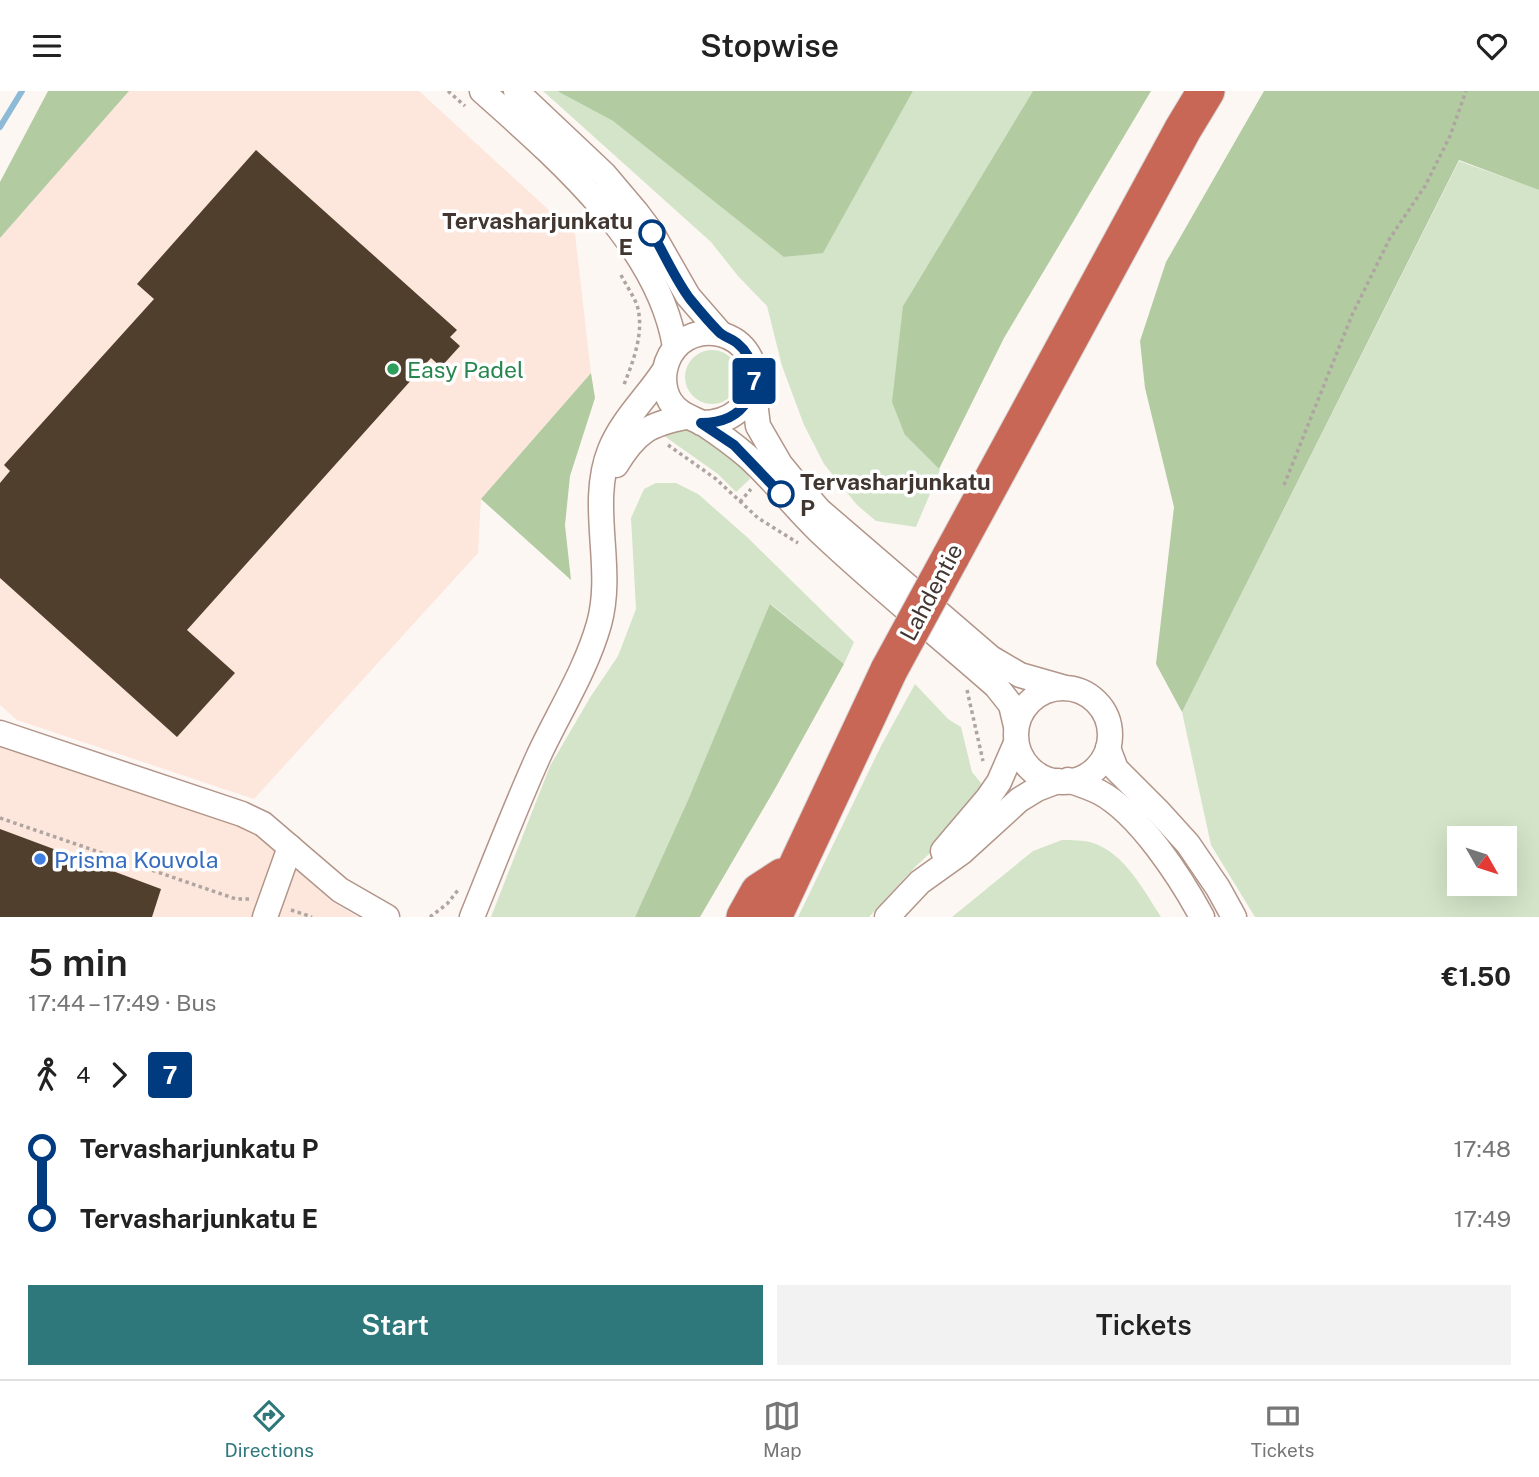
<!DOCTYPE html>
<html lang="en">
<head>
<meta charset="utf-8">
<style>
  :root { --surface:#fff; --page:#f2f2f2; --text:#222; --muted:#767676; --line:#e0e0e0; --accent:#2e777b }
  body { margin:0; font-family:"Public Sans",sans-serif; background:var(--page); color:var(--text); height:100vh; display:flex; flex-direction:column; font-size:26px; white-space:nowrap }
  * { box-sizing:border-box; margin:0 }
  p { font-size:23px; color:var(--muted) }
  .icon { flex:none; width:38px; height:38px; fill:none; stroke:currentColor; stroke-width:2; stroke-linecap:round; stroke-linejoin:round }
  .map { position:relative; height:826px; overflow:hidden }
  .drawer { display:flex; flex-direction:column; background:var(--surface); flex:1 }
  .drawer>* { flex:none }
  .badge { padding:0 14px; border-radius:5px; font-size:24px; line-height:46px }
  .needle { width:46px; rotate:129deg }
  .buttons { position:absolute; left:1447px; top:735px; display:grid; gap:14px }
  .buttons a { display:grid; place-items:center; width:70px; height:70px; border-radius:0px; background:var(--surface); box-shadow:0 7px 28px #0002; font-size:35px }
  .map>.badge { position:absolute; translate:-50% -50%; box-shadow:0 0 0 4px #fff }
  .legs { display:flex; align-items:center; gap:10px; height:77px; padding:0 28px; font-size:23px }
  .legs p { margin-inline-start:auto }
  .overview { display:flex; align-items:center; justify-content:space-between; height:119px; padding:0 28px }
  h1 { font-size:38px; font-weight:600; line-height:52px }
  .button { display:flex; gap:14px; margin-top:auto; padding:14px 28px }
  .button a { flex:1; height:80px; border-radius:0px; background:var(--accent); color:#fff; font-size:28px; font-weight:600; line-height:80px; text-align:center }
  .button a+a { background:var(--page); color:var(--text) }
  ul { padding:0 28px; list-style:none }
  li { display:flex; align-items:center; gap:24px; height:70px; font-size:26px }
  li i { display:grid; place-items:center; width:10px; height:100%; margin:0 9px; background:currentColor }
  li i::after { content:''; width:18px; height:18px; margin:-9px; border:5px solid; border-radius:50%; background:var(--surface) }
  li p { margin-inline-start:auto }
  li:first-child i { background:linear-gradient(#0000 50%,currentColor 0) }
  li:last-child i { background:linear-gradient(currentColor 50%,#0000 0) }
  header { display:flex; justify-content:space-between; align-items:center; height:91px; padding:0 28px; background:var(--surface); font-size:32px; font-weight:600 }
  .tab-bar { display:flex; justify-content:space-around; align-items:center; height:98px; border-top:2px solid var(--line); background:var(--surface); font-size:19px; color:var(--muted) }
  .tab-bar a { display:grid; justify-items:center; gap:4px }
  .tab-bar .selected { color:var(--accent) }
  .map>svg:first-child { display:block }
  .built { fill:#fde6dc }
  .green { fill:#d3e4c8; fill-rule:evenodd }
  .forest { fill:#b2cba1 }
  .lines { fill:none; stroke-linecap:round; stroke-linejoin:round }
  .stream { stroke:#8dbad6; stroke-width:6 }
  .building { fill:#503f2c }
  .minor-casing { stroke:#b29589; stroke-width:27 }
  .highway-casing { stroke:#d5d3d2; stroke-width:39 }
  .path { stroke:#aea5a1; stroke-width:3.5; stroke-dasharray:3.5 3.5; stroke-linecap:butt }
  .minor { stroke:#fff; stroke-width:24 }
  .highway { stroke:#c86756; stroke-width:37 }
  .highway-bridge-casing { stroke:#d5d3d2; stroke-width:39; stroke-linecap:butt }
  .highway-bridge { stroke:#c86756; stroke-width:37 }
  .line-1-casing { stroke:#fff; stroke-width:16 }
  .line-1 { stroke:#003b80; stroke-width:10 }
  .stop-1-dot { fill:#fff; stroke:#003b80; stroke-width:3.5 }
  .leisure-dot { fill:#2e9e5b; stroke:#fff; stroke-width:2.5 }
  .shop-dot { fill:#3f7fe0; stroke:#fff; stroke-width:2.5 }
  .labels { text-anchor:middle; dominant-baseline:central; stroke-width:7; stroke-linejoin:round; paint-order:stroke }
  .stop-label { font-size:23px; font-weight:bold; fill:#423631; stroke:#fff; text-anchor:end }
  .leisure-label { font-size:23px; fill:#27864d; stroke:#fff; text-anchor:start }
  .street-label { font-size:23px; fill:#423631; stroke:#fff }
  .shop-label { font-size:23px; fill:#366cbe; stroke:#fff; text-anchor:start }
</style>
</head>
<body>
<header><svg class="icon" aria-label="menu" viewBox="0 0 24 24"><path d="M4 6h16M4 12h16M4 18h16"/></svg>Stopwise<svg class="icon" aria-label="heart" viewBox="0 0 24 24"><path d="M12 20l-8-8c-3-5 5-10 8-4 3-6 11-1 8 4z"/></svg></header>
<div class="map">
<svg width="1539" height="826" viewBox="0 0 1539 826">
  <rect width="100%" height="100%" fill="#fdf7f4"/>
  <!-- built -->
  <g class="built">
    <path d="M129,0H419L575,143L591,282L481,408L478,462L254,708L17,629L0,614V147Z"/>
    <path d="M0,652L246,733L331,810L358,826H0Z"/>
  </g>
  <!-- green -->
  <g class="green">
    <path d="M543,0H557L613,30L785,166L823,161L913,0H1033L903,215L905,344L940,379L916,436L876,430L857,414L824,373L804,334L782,275L767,215L738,185L711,151Z"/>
    <path d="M1459,70L1539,99V826H1255L1211,754L1182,621ZM1460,747H1505V793H1460Z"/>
    <circle cx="712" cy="286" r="27"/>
    <path d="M670,338H690L742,373L750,388L736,401L718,383L660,342Z"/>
    <path d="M656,392H676L698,403L747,446L854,551L844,573L771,513L688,709L635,826H491L550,675L591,605L618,565L636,518L631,427L644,398Z"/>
    <path d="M915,593L948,628L961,636L972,681L985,697L954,740L915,776L869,826H798L881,655Z"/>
    <path d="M1062,749C1069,749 1077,749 1084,750C1121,755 1143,798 1161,826H952L1033,760Z"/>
  </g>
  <!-- forest -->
  <g class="forest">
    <path d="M48,0H129L0,147V91Z"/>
    <path d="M557,0H913L823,162L784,166L613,30Z"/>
    <path d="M1033,0H1151L1004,247L939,378L905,344L892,311L903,215Z"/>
    <path d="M1264,0H1539V99L1459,69L1182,621L1156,573L1174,416L1145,297L1140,250L1166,171Z"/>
    <path d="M591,282L595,307L570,385L565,434L571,489L481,408Z"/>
    <path d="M770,513L844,573L776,696L700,826H635L688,709Z"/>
  </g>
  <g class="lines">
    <!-- stream -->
    <path class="stream" d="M0,36L22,0"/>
  </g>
  <!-- building -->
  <g class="building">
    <path d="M256,59L457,239L450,246L460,255L441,276L431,267L187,539L235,582L177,646L0,487V392L10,380L4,374L154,208L137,193Z"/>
    <path d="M0,738L161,798L152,826H0Z"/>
  </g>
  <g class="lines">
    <!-- minor casing -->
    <g class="minor-casing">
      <g id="minor">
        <path d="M482,0C556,66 659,154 675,256"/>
        <path d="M516,0L604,83L637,122L652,142L688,205L721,243"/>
        <path d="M753,295L758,335L780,373L798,395L819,419L991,567L1020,584L1062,596"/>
        <path d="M701,332C762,333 773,257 720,243C706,240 691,243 680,252C664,266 659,291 670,310C679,324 691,326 704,333C719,343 733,353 747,365C773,388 795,417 820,441C877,495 938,544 996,595L1011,614L1016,635"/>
        <path d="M616,374C636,341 649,333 686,326"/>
        <circle cx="1063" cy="644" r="47"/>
        <path d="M0,642L242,723L263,733L340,799L387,826"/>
        <path d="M1108,657L1116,678L1159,721L1188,753L1218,797L1234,826"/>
        <path d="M1068,689C1079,693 1089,696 1099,701C1139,722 1181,787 1202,826"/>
        <path d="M943,760L988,707L999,691L1016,652"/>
        <path d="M265,826L290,756"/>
        <path d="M472,826C494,772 515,717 539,664C559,621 586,579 599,533C615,476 588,414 610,359C622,329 647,306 664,280"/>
        <path d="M887,826L920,791L962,761L1019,709L1037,698L1058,690"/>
      </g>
    </g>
    <!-- highway casing -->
    <g class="highway-casing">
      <g id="highway">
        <path d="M950,467L1183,38L1206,0"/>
        <path d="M745,826L759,801L782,786"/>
        <path d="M773,826L889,579"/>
      </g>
    </g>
    <!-- path -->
    <g class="path">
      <path d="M448,0L465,15"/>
      <path d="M621,184C626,194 633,204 637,214C645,241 633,271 623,296"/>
      <path d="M668,354L716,388L758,427L798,452"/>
      <path d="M1284,394L1352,224L1390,147L1425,95L1450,45L1466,0"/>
      <path d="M740,411L751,398"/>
      <path d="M967,599L983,670"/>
      <path d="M0,727L236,808H250"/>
      <path d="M291,819L312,826"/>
      <path d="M430,826L447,813L458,799"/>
    </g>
    <!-- minor -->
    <use href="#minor" class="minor"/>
    <!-- highway -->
    <use href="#highway" class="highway"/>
    <!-- highway-bridge casing -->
    <g class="highway-bridge-casing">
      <path id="highway-bridge" d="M889,579L950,467"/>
    </g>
    <!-- highway-bridge -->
    <use href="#highway-bridge" class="highway-bridge"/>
  </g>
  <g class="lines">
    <!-- line-1 casing -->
    <g class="line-1-casing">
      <path id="line-1" d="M652,142C665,164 675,188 690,208C699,219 709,231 719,241C724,246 731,247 737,252C754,266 759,291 747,310C737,327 720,332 701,332L734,354L781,403"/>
    </g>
    <!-- line-1 -->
    <use href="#line-1" class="line-1"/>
  </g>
  <!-- markers -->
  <g class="stop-1-dot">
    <circle cx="652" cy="142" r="12"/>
    <circle cx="781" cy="403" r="12"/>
  </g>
  <circle class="leisure-dot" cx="393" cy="278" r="7"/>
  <circle class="shop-dot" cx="40" cy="768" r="7"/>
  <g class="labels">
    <!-- stop labels -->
    <g class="stop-label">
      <text x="633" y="129">Tervasharjunkatu<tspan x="633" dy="26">E</tspan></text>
      <text x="800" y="390" text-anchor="start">Tervasharjunkatu<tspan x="800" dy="26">P</tspan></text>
    </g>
    <!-- leisure labels -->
    <g class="leisure-label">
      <text x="407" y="278">Easy Padel</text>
    </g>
    <!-- street labels -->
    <g class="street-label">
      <text transform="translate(931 501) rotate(-62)">Lahdentie</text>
    </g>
    <!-- shop labels -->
    <g class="shop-label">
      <text x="54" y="768">Prisma Kouvola</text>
    </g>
  </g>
</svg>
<div class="buttons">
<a><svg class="needle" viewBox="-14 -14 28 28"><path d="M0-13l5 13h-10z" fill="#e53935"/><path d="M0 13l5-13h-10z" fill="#767676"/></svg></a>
</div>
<b class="badge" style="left:754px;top:290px;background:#003b80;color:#fff">7</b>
</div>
<section class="drawer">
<div class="overview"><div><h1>5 min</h1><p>17:44 – 17:49 · Bus</p></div><b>€1.50</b></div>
<div class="legs"><svg class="icon" aria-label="walk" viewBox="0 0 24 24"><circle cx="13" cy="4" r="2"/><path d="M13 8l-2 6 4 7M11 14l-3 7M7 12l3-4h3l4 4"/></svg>4<svg class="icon" aria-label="forward" viewBox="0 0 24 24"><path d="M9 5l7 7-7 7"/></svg><b class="badge" style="background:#003b80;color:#fff">7</b></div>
<ul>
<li><i style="color:#003b80"></i><b>Tervasharjunkatu P</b><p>17:48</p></li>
<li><i style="color:#003b80"></i><b>Tervasharjunkatu E</b><p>17:49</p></li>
</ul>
<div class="button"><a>Start</a><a>Tickets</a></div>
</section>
<nav class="tab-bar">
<a class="selected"><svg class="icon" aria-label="directions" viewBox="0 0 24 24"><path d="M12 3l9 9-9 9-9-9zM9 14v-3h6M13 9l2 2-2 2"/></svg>Directions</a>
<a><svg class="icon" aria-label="map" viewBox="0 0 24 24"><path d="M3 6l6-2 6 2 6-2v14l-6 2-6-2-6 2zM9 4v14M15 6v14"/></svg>Map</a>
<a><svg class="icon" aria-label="tickets" viewBox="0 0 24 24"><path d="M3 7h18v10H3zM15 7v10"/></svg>Tickets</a>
</nav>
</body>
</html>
